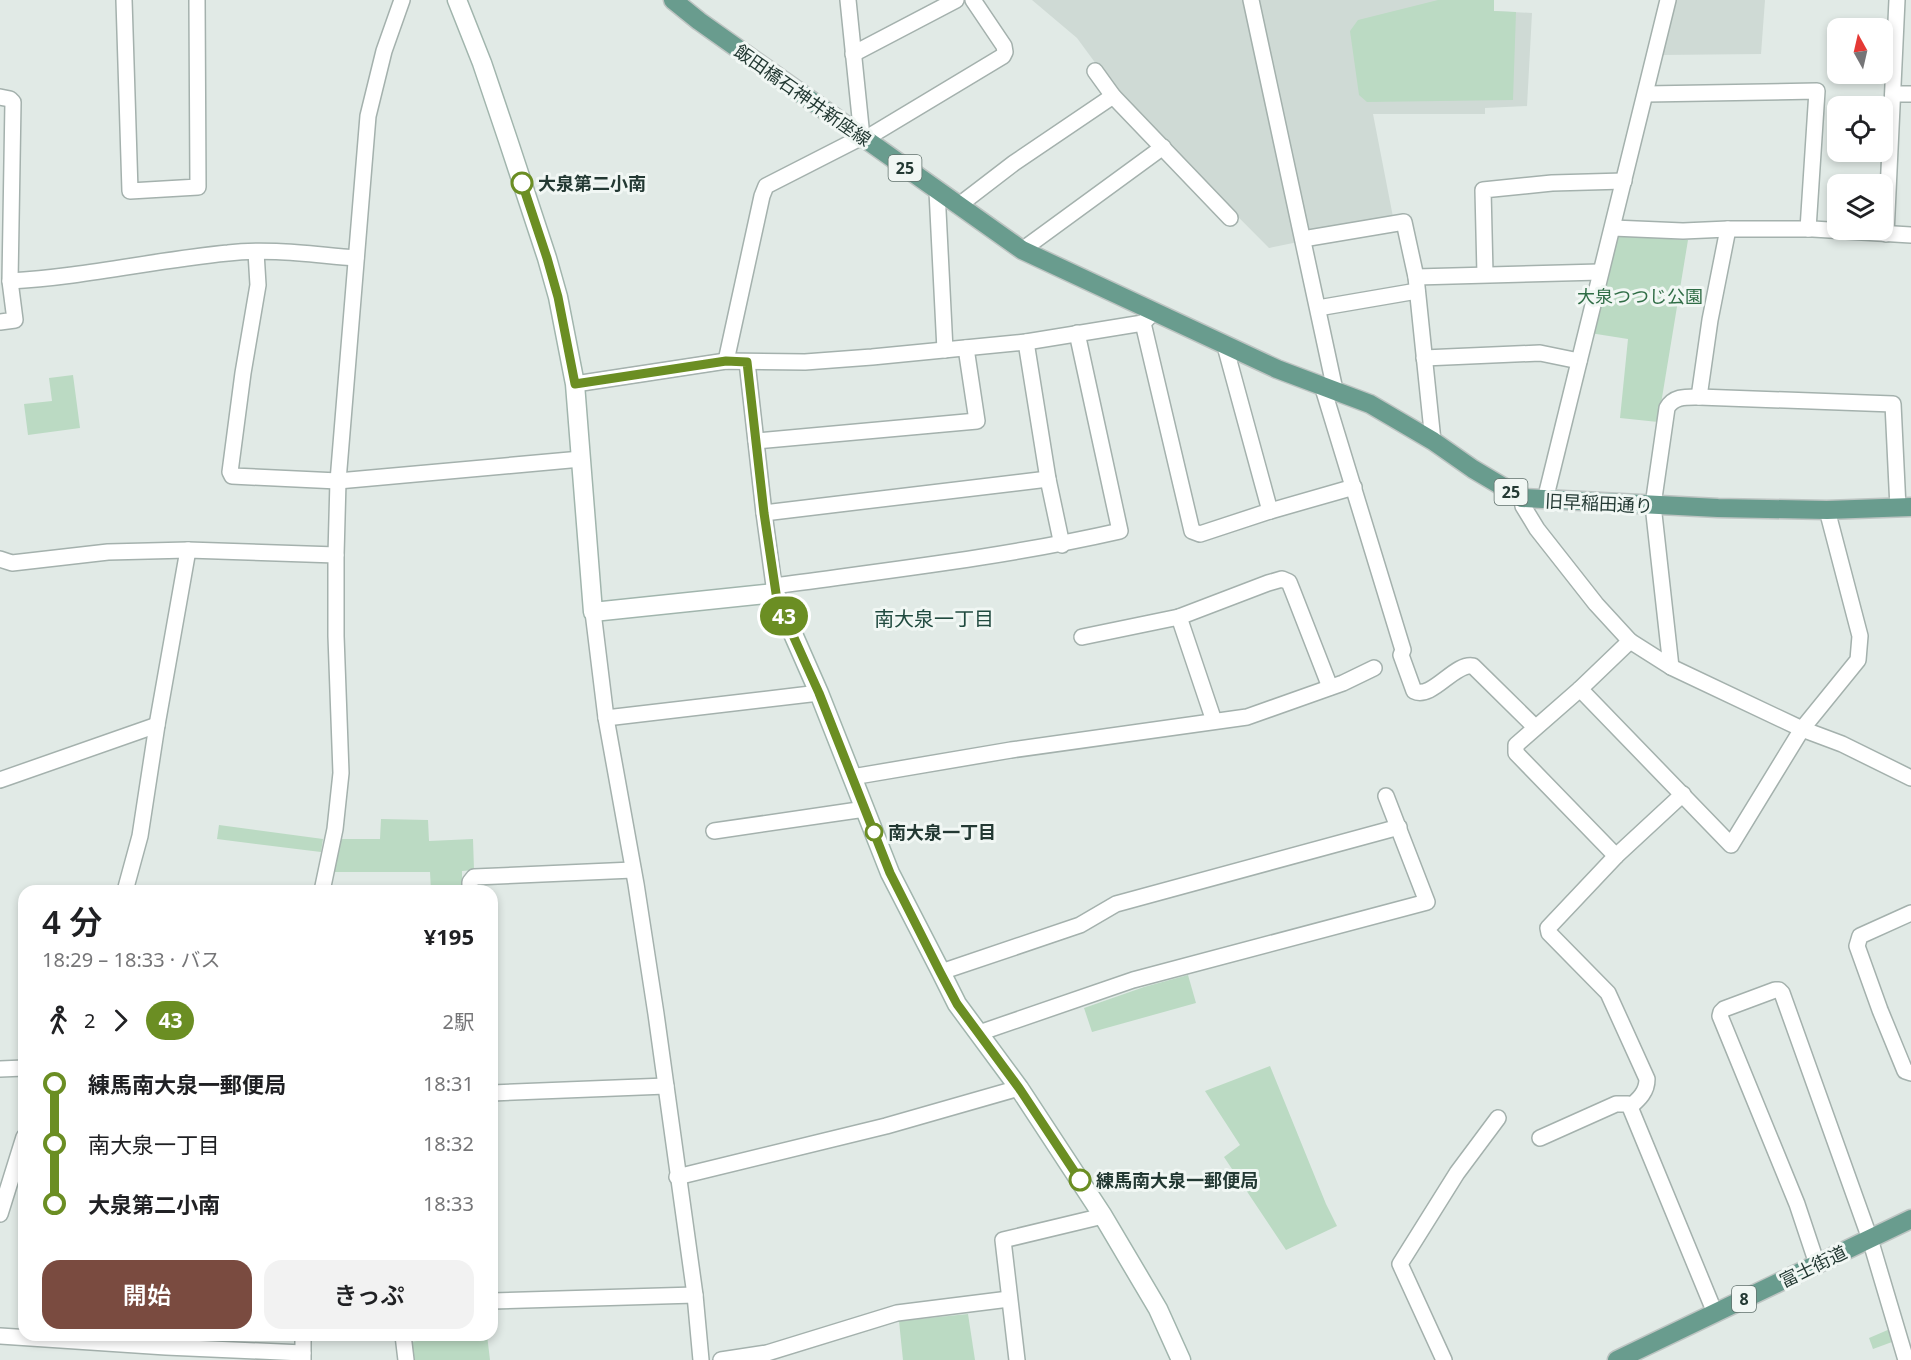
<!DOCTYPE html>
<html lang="ja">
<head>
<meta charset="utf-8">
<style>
  :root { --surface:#fff; --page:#f2f2f2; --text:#202124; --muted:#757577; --accent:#7a4b40 }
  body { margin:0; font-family:"Noto Sans","Noto Sans JP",sans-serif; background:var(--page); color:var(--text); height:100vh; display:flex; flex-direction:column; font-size:22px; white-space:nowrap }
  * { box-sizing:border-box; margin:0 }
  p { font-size:20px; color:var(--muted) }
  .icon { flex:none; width:33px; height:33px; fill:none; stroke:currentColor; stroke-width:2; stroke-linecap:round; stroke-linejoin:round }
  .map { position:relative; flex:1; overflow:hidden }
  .sheet { position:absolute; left:18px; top:885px; width:480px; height:456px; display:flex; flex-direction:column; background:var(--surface); border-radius:18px; box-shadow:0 3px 9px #0003 }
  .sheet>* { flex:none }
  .badge { padding:0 12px; border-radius:20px; font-size:21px; line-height:39px }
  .needle { width:39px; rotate:352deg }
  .fabs { position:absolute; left:1827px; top:18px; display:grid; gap:12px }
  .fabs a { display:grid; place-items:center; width:66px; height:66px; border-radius:12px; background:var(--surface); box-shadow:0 3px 9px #0003; font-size:30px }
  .map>.badge { position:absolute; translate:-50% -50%; box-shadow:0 0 0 3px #fff }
  .legs { display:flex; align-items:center; gap:9px; height:66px; padding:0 24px; font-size:20px }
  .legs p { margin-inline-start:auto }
  .summary { display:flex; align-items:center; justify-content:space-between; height:102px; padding:0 24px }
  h1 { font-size:33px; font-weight:600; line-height:45px }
  .button { display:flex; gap:12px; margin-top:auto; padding:12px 24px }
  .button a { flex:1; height:69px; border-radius:18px; background:var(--accent); color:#fff; font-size:24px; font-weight:600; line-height:69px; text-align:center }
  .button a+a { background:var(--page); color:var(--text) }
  ul { padding:0 24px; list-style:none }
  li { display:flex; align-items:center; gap:21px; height:60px; font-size:22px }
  li i { display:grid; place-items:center; width:9px; height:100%; margin:0 8px; background:currentColor }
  li i::after { content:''; width:15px; height:15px; margin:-8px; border:4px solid; border-radius:50%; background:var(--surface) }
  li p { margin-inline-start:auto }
  li:first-child i { background:linear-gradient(#0000 50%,currentColor 0) }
  li:last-child i { background:linear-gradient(currentColor 50%,#0000 0) }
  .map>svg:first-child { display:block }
  .built { fill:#cfdad5 }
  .green { fill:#bbdac3 }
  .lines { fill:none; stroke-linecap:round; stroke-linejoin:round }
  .street-casing { stroke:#a4b1ad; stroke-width:18 }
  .secondary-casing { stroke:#a1b5ad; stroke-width:21 }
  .primary-casing { stroke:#bdc4c2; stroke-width:21 }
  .street { stroke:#fff; stroke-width:15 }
  .secondary { stroke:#fff; stroke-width:18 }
  .primary { stroke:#699c8e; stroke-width:18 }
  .line-1-casing { stroke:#fff; stroke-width:14 }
  .line-1 { stroke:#6b8e23; stroke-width:9 }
  .stop-1-dot { fill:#fff; stroke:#6b8e23; stroke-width:3 }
  .labels { text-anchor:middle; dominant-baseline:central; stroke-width:6; stroke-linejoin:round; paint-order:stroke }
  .shield { fill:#f1f7f4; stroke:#61726d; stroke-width:1.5 }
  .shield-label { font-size:16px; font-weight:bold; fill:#233933 }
  .street-label { font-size:18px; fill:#233933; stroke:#f1f7f4 }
  .stop-label { font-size:18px; font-weight:bold; fill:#233933; stroke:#f1f7f4; text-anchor:start }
  .park-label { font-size:18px; fill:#306d46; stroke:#f1f7f4 }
  .neighbourhood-label { font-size:20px; fill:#204a3f; stroke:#f1f7f4 }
</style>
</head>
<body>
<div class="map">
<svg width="1911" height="1360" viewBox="0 0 1911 1360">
  <rect width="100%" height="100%" fill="#e1eae6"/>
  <!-- built -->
  <g class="built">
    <path d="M1032,0H1248L1298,242L1269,248L1124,102L1077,38Z"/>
    <path d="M1255,0H1494V11L1532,13L1527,106L1485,108V114H1373L1393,217L1305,232Z"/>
    <path d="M1672,0H1765L1761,54L1660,55Z"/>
  </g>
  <!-- green -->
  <g class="green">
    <path d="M1438,0H1494V11L1516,12L1513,100L1367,102L1359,95L1350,31L1358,20Z"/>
    <path d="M1616,236L1688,240L1658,422L1620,418L1628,339L1590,333Z"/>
    <path d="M73,375L80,428L28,435L24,404L52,401L49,378Z"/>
    <path d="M381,819L428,820L429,841L473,839L474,870L462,871V891H431L430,872H333L340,839H380Z"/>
    <path d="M219,825L323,839L321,852L217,839Z"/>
    <path d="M1188,975L1196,1003L1092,1032L1084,1008L1144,987Z"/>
    <path d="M1270,1066L1326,1204L1337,1226L1286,1250L1224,1157L1240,1145L1205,1091Z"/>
    <path d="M968,1314L975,1360H903L899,1321Z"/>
    <path d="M1890,1329L1892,1342L1873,1349L1869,1338Z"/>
    <path d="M419,1335H487L490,1360H413L410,1342L417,1341Z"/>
  </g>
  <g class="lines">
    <!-- street casing -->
    <g class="street-casing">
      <g id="street">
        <path d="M124,0L130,191L198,187L197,0"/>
        <path d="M1251,0L1335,390"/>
        <path d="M853,54L956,0"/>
        <path d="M1095,71L1113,96L1230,218"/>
        <path d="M1646,94L1817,91L1808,229"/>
        <path d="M1893,94H1911"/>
        <path d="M0,97L10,99L13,102L10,281L15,320L0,322"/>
        <path d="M865,139L1003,56L1005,52L1004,46L973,0"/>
        <path d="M937,191L945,350"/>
        <path d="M958,206L1014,163L1113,96"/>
        <path d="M1613,228L1683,231L1728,229H1813L1911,235"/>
        <path d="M1886,234L1897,0"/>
        <path d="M1303,239L1404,222L1416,277L1433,441"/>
        <path d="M1022,250L1163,147"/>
        <path d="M256,252L258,285L243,373L230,472L232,476L338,481L581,459"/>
        <path d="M1485,274L1483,190L1552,183L1624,181"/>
        <path d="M1416,277L1600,272"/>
        <path d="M10,281C84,277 155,260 228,253C270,248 314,255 356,258"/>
        <path d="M1318,308L1417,291"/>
        <path d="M1143,323L1192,531L1200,534L1270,511L1225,346"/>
        <path d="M1026,342L1048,479L1062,545"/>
        <path d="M1424,358L1540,353L1579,361"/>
        <path d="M726,361L762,196L766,186L862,137L848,0"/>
        <path d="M747,362L764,513L775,593"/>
        <path d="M575,384L726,361L805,362L872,357L1026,342L1143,323L1153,313"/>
        <path d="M1322,385L1403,650L1401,655L1414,691C1432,700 1455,662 1473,666L1535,727"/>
        <path d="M1699,397L1710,320L1728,229"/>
        <path d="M756,441L977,421L966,348"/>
        <path d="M1522,498L1523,506L1537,529L1596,604L1630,641L1671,667L1802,729L1842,744L1911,778"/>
        <path d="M1545,500L1668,0"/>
        <path d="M1270,511L1354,487"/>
        <path d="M764,513L1048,479"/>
        <path d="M0,559L12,563L108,552L188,550L336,555"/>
        <path d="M774,586C890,570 1006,557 1120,531L1077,333"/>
        <path d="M593,612L606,718L636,884L656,1014L695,1295L701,1360"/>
        <path d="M1179,617L1268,583L1282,579L1289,582L1293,592L1330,687"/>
        <path d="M1082,637L1179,617L1214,721"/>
        <path d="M1671,667L1653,505L1667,408C1674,396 1686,397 1699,397L1893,404L1898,508"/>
        <path d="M1580,689L1731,845L1802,729L1858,660L1860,636L1827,510"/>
        <path d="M606,718L819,693"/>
        <path d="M852,777L1011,750L1247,717L1343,683L1374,668"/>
        <path d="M0,780L157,725"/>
        <path d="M1683,794L1616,856L1548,928L1549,933L1608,993L1647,1079C1647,1092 1639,1099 1630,1107L1715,1313"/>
        <path d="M714,831L865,809"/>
        <path d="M1616,856L1516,753V745L1580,689L1630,641"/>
        <path d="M125,891L140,836L157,725L188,550"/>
        <path d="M322,891L335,829L341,773L336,636V555L338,481L368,116L384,51L402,0"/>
        <path d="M470,891V882L474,877L633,870"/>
        <path d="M1911,913L1860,936L1857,946L1880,1010L1905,1071L1911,1073"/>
        <path d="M941,972L1080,925L1116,904L1399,827"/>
        <path d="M979,1033L1133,980L1427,902L1386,796"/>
        <path d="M0,1069L24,1068"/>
        <path d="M492,1093L666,1086"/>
        <path d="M1540,1138L1616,1104H1628L1630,1107"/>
        <path d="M677,1177L886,1126L1019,1088"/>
        <path d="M0,1214L24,1137"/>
        <path d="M1817,1264L1797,1204L1720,1016L1721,1012L1724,1009L1775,990H1779L1782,993L1870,1239L1906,1360"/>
        <path d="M492,1301L695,1295"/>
        <path d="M303,1335V1360"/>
        <path d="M403,1335L406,1360"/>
        <path d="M0,1336L166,1347L303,1353"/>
        <path d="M721,1360L767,1353L897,1313L1009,1299"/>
        <path d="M1017,1360L1003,1240L1103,1216"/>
        <path d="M1444,1360L1400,1264L1457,1173L1498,1118"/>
      </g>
    </g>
    <!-- secondary casing -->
    <g class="secondary-casing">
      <path id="secondary" d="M457,0L482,63L508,140L547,258L558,297L575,384L593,612L775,593L819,693L890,873L941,972L957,1004L1019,1088L1103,1216L1158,1309L1181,1360"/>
    </g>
    <!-- primary casing -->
    <g class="primary-casing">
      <g id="primary">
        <path d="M673,0L699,21L1022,250L1277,369L1370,404L1433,441L1473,469L1522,498L1718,508L1827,510L1911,507"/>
        <path d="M1617,1360L1911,1219"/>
      </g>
    </g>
    <!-- street -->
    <use href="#street" class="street"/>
    <!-- secondary -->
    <use href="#secondary" class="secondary"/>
    <!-- primary -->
    <use href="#primary" class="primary"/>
  </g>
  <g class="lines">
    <!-- line-1 casing -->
    <g class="line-1-casing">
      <path id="line-1" d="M522,183L547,258L558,297L575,384L726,361L747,362L764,513L777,600L819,693L890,873L940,972L957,1004L1019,1088L1080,1180"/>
    </g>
    <!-- line-1 -->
    <use href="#line-1" class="line-1"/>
  </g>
  <!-- markers -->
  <g class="stop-1-dot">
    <circle cx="522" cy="183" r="10"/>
    <circle cx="874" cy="832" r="8"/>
    <circle cx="1080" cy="1180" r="10"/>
  </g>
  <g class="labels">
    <!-- shield labels -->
    <g class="shield">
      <rect x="888.5" y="155" width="33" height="26" rx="4.5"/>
      <rect x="1494.5" y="479" width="33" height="26" rx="4.5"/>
      <rect x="1732" y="1286" width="24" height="26" rx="4.5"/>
    </g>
    <g class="shield-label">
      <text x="905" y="168">25</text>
      <text x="1511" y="492">25</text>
      <text x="1744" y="1299">8</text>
    </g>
    <!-- street labels -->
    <g class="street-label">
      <text transform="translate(803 95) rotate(35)">飯田橋石神井新座線</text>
      <text transform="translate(1599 503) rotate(3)">旧早稲田通り</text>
      <text transform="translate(1813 1266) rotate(-26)">富士街道</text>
    </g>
    <!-- stop labels -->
    <g class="stop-label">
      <text x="538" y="183">大泉第二小南</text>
      <text x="888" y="832">南大泉一丁目</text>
      <text x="1096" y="1180">練馬南大泉一郵便局</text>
    </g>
    <!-- park labels -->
    <g class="park-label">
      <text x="1640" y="296">大泉つつじ公園</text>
    </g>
    <!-- neighbourhood labels -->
    <g class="neighbourhood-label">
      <text x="934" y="618">南大泉一丁目</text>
    </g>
  </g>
</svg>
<div class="fabs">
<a><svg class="needle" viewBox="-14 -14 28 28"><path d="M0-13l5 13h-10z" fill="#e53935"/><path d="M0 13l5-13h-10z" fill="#757577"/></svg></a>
<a><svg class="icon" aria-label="locate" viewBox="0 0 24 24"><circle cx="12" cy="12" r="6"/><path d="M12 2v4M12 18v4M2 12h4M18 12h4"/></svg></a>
<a><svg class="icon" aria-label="layers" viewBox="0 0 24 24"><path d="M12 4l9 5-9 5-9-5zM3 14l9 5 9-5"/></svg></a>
</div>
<b class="badge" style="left:784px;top:616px;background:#6b8e23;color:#fff">43</b>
<section class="sheet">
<div class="summary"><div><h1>4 分</h1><p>18:29 – 18:33 · バス</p></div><b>¥195</b></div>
<div class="legs"><svg class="icon" aria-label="walk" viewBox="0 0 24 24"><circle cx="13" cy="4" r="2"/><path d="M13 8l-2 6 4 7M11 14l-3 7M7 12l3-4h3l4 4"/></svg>2<svg class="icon" aria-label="forward" viewBox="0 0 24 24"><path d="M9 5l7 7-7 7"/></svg><b class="badge" style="background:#6b8e23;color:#fff">43</b><p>2駅</p></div>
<ul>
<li><i style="color:#6b8e23"></i><b>練馬南大泉一郵便局</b><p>18:31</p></li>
<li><i style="color:#6b8e23"></i><span>南大泉一丁目</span><p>18:32</p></li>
<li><i style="color:#6b8e23"></i><b>大泉第二小南</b><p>18:33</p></li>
</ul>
<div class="button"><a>開始</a><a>きっぷ</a></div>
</section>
</div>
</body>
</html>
